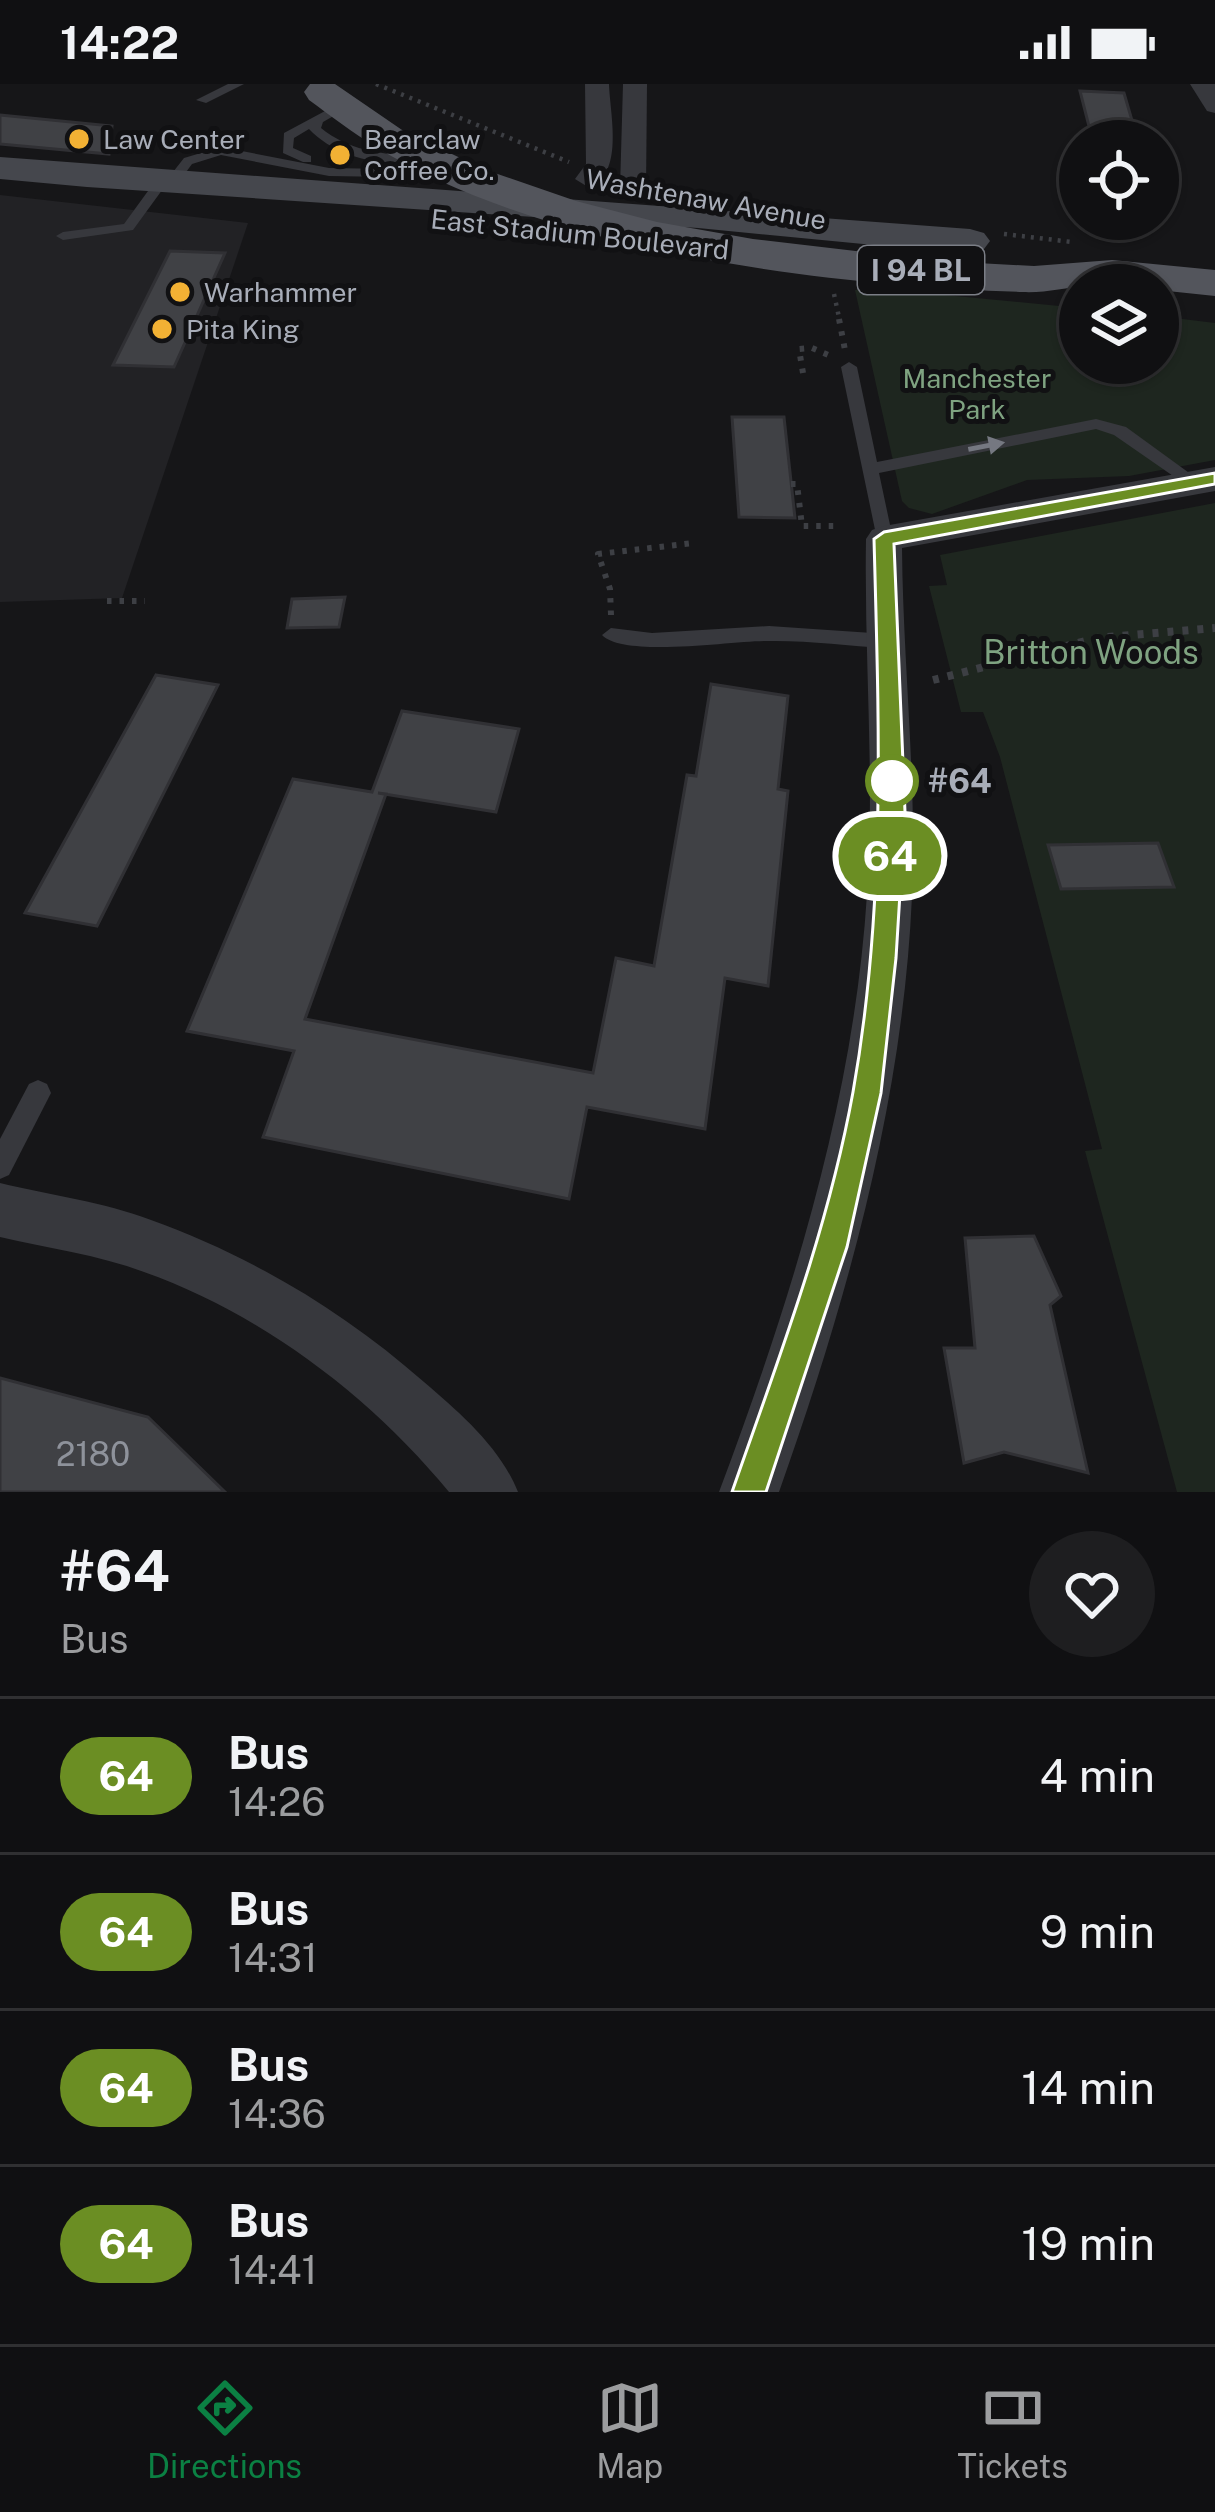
<!DOCTYPE html>
<html lang="en">
<head>
<meta charset="utf-8">
<style>
  :root { --surface:#101012; --page:#1e1e20; --text:#f1f3f6; --muted:#9c9d9f; --line:#303032; --accent:#0b8043 }
  body { margin:0; font-family:"Public Sans",sans-serif; background:var(--page); color:var(--text); height:100vh; display:flex; flex-direction:column; font-size:45px; white-space:nowrap }
  * { box-sizing:border-box; margin:0 }
  p { font-size:39px; color:var(--muted) }
  .icon { flex:none; width:66px; height:66px; fill:none; stroke:currentColor; stroke-width:2; stroke-linecap:round; stroke-linejoin:round }
  .map { position:relative; height:1408px; overflow:hidden }
  .sheet { display:flex; flex-direction:column; background:var(--surface); flex:1 }
  .sheet>* { flex:none }
  .badge { padding:0 24px; border-radius:39px; font-size:42px; line-height:78px }
  .controls { position:absolute; left:1059px; top:36px; display:grid; gap:24px }
  .controls a { display:grid; place-items:center; width:120px; height:120px; border-radius:50%; background:var(--surface); box-shadow:0 3px 9px #0004,0 0 0 3px var(--line); font-size:60px }
  .map>.badge { position:absolute; translate:-50% -50%; box-shadow:0 0 0 6px #fff }
  .round { display:grid; place-items:center; flex:none; width:126px; height:126px; border-radius:63px; background:var(--page) }
  .overview { display:flex; align-items:center; justify-content:space-between; height:204px; padding:0 60px }
  h1 { font-size:57px; font-weight:700; line-height:90px }
  ul { padding:0; list-style:none }
  li { display:flex; align-items:center; gap:36px; height:156px; padding:0 60px; border-top:3px solid var(--line) }
  li div { flex:1 }
  li b { display:block; font-size:45px }
  li em { font-style:normal }
  li .badge { min-width:132px; font-weight:700; text-align:center }
  .status { display:flex; justify-content:space-between; align-items:center; height:84px; padding:0 60px; background:var(--surface); direction:ltr }
  .status svg { height:33px; fill:currentColor }
  .menu { display:flex; justify-content:space-around; align-items:center; height:168px; border-top:3px solid var(--line); background:var(--surface); font-size:33px; color:var(--muted) }
  .menu a { display:grid; justify-items:center; gap:6px }
  .menu .selected { color:var(--accent) }
  .map>svg:first-child { display:block }
  .built { fill:#222225 }
  .green { fill:#1e261f }
  .building { fill:#404145; stroke:#303034; stroke-width:3 }
  .lines { fill:none; stroke-linecap:round; stroke-linejoin:round }
  .path-far2 { stroke:#3d3f44; stroke-width:4.5; stroke-dasharray:3 6; stroke-linecap:butt }
  .path-far1 { stroke:#3d3f44; stroke-width:6; stroke-dasharray:4.5 8; stroke-linecap:butt }
  .path { stroke:#3d3f44; stroke-width:8; stroke-dasharray:6 9; stroke-linecap:butt }
  .service { fill:#37383d; fill-rule:evenodd }
  .minor { fill:#37383d; fill-rule:evenodd }
  .secondary { fill:#45474d; fill-rule:evenodd }
  .primary { fill:#53555c; fill-rule:evenodd }
  .oneway { fill:#757881 }
  .line { fill:#6b8e23; stroke:#fff; stroke-width:3 }
  .poi-dot { fill:#f2b134; stroke:#111113; stroke-width:4.5 }
  .stop-dot { fill:#fff; stroke:#6b8e23; stroke-width:6 }
  .labels { text-anchor:middle; dominant-baseline:central; stroke-width:10; stroke-linejoin:round; paint-order:stroke }
  .far-poi-label { font-size:27px; fill:#a8adb8; stroke:#111113; text-anchor:start }
  .far-street-label { font-size:27px; fill:#a8adb8; stroke:#111113 }
  .far-park-label { font-size:27px; fill:#7fa381; stroke:#111113 }
  .shield { fill:#111113; stroke:#7b7e86; stroke-width:3 }
  .shield-label { font-size:30px; font-weight:bold; fill:#a8adb8 }
  .park-label { font-size:33px; fill:#7fa381; stroke:#111113 }
  .stop-label { font-size:33px; font-weight:bold; fill:#a8adb8; stroke:#111113; text-anchor:start }
  .near-number-label { font-size:33px; fill:#8e929b }
</style>
</head>
<body>
<div class="status"><b>14:22</b><svg viewBox="0 0 49 12"><path d="M0 12V9h3v3zM5 12V6h3v6zM10 12V3h3v9zM15 12V0h3v12zM26 1h20v11H26zM47 4h2v5h-2z"/></svg></div>
<div class="map">
<svg width="1215" height="1408" viewBox="0 0 1215 1408">
  <rect width="100%" height="100%" fill="#161618"/>
  <!-- built -->
  <path class="built" d="M0,111L248,139L122,514L0,518Z"/>
  <!-- green -->
  <g class="green">
    <path d="M872,204L1080,224V279H1158V232L1215,239V376L1129,392L1027,396L932,430L909,424L902,417L855,206Z"/>
    <path d="M1215,419V1408H1177L1085,1067L1102,1065L1000,673L983,628H961L929,502L947,501L940,471Z"/>
  </g>
  <!-- building -->
  <g class="building">
    <path d="M1080,7L1124,9L1138,57L1092,54Z"/>
    <path d="M0,31L112,42L109,70L0,60Z"/>
    <path d="M170,167L225,169L174,283L113,281Z"/>
    <path d="M732,333H784L795,434L739,433Z"/>
    <path d="M345,513L339,543L287,544L292,515Z"/>
    <path d="M156,591L218,601L97,842L25,829Z"/>
    <path d="M711,600L788,612L778,705L788,707L768,902L725,894L705,1045L587,1023L569,1115L263,1053L294,967L187,947L293,695L372,708L402,627L519,645L496,728L378,709L386,710L305,935L593,989L616,874L654,882L687,691L696,692Z"/>
    <path d="M1158,759L1174,803L1061,805L1048,761Z"/>
    <path d="M1034,1152L1061,1212L1050,1221L1088,1389L1004,1368L964,1379L944,1264H975L965,1154Z"/>
    <path d="M0,1294L148,1333L225,1408H0Z"/>
  </g>
  <g class="lines">
    <!-- path-far2 -->
    <g class="path-far2">
      <path d="M376,0L569,78"/>
      <path d="M1004,150L1072,158"/>
      <path d="M834,210L840,238"/>
    </g>
    <!-- path-far1 -->
    <g class="path-far1">
      <path d="M839,235L845,266"/>
      <path d="M803,289L799,265L812,264L831,272"/>
      <path d="M791,400H797L802,442H837"/>
      <path d="M107,517H145"/>
      <path d="M611,531L610,505L598,470L694,459"/>
    </g>
    <!-- path -->
    <path class="path" d="M933,596L1097,554L1215,544"/>
    <!-- service -->
    <g class="service">
      <path d="M228,0H244L206,19L196,16Z"/>
      <path d="M340,19L346,23L344,26L323,38L321,44C348,66 380,70 413,72V78C379,83 333,71 309,45L294,54L293,64L311,72V78H303L283,69L284,49Z"/>
      <path d="M221,63L329,84L390,85L396,89L390,93L329,92L221,71L192,80L175,103L165,102L133,146L63,156L56,152L63,148L124,140L156,96L166,97L184,74Z"/>
      <path d="M849,278L857,283L877,378L1096,335L1126,343L1203,399L1201,403H1189L1114,351L1096,345L879,389L893,455L890,460H878L841,283Z"/>
      <path d="M769,542L887,550L897,557L887,564C847,562 806,556 766,557C731,557 624,574 602,551L611,544L652,549Z"/>
      <path d="M38,996L47,1000L51,1009L9,1091L0,1095V1055L29,1000Z"/>
    </g>
    <!-- minor -->
    <g class="minor">
      <path d="M585,0H609C610,31 625,91 588,103L575,95L586,80Z"/>
      <path d="M623,0H647L646,105L633,113L620,105Z"/>
      <path d="M1190,0H1215V29L1207,27Z"/>
      <path d="M1215,383V407L902,464C903,581 917,695 912,812C903,1017 847,1216 779,1408H719C791,1216 854,1016 867,810C875,691 864,574 866,455L872,446L884,442Z"/>
      <path d="M0,1099C49,1111 104,1118 151,1136C253,1173 343,1227 424,1298C460,1329 500,1363 518,1408H449C370,1312 262,1230 144,1188C99,1171 47,1164 0,1153Z"/>
    </g>
    <!-- secondary -->
    <path class="secondary" d="M0,73L970,145L984,149L990,157L984,165L936,167L698,144L87,103L0,95Z"/>
    <!-- primary -->
    <path class="primary" d="M310,0H335L405,48L486,86L576,117L657,138L753,155L941,177L1034,182L1112,176L1215,186V212L1158,206V201C1135,201 1108,197 1085,201C1068,204 1044,209 1023,208C824,201 548,168 376,63C353,49 331,32 309,16L304,8Z"/>
  </g>
  <!-- one-way arrows -->
  <defs><path id="oneway-solid" d="M-6-.8H1V-3.2L6.5 0L1 3.2V.8H-6Z" transform="scale(3)"/></defs>
  <use class="oneway" href="#oneway-solid" transform="translate(986 362) rotate(-11)"/>
  <!-- line -->
  <path class="line" d="M1215,389V400L894,460L905,728L896,874L881,1009L847,1163L766,1408H732C778,1276 828,1146 853,1008C886,823 879,641 874,455L884,448Z"/>
  <!-- markers -->
  <g class="poi-dot">
    <circle cx="79" cy="55" r="12"/>
    <circle cx="340" cy="71" r="12"/>
    <circle cx="180" cy="208" r="12"/>
    <circle cx="162" cy="245" r="12"/>
  </g>
  <circle class="stop-dot" cx="892" cy="697" r="24"/>
  <g class="labels">
    <!-- far-poi labels -->
    <g class="far-poi-label">
      <text x="103" y="55">Law Center</text>
      <text x="364" y="55">Bearclaw<tspan x="364" dy="31">Coffee Co.</tspan></text>
      <text x="204" y="208">Warhammer</text>
      <text x="186" y="245">Pita King</text>
    </g>
    <!-- far-street labels -->
    <g class="far-street-label">
      <text transform="translate(706 115) rotate(10)">Washtenaw Avenue</text>
      <text transform="translate(580 150) rotate(6)">East Stadium Boulevard</text>
    </g>
    <!-- far-park labels -->
    <g class="far-park-label">
      <text x="977" y="294">Manchester<tspan x="977" dy="31">Park</tspan></text>
    </g>
    <!-- shield labels -->
    <rect class="shield" x="858" y="162" width="126" height="48" rx="9"/>
    <g class="shield-label">
      <text x="921" y="186">I 94 BL</text>
    </g>
    <!-- park labels -->
    <g class="park-label">
      <text x="1091" y="568">Britton Woods</text>
    </g>
    <!-- stop labels -->
    <g class="stop-label">
      <text x="928" y="697">#64</text>
    </g>
    <!-- near-number labels -->
    <g class="near-number-label">
      <text x="93" y="1370">2180</text>
    </g>
  </g>
</svg>
<div class="controls">
<a><svg class="icon" aria-label="locate" viewBox="0 0 24 24"><circle cx="12" cy="12" r="6"/><path d="M12 2v4M12 18v4M2 12h4M18 12h4"/></svg></a>
<a><svg class="icon" aria-label="layers" viewBox="0 0 24 24"><path d="M12 4l9 5-9 5-9-5zM3 14l9 5 9-5"/></svg></a>
</div>
<b class="badge" style="left:890px;top:772px;background:#6b8e23;color:#fff">64</b>
</div>
<section class="sheet">
<div class="overview"><div><h1>#64</h1><p>Bus</p></div><a class="round"><svg class="icon" aria-label="heart" viewBox="0 0 24 24"><path d="M12 20l-8-8c-3-5 5-10 8-4 3-6 11-1 8 4z"/></svg></a></div>
<ul>
<li><span class="badge" style="background:#6b8e23;color:#fff">64</span><div><b>Bus</b><p>14:26</p></div><em>4 min</em></li>
<li><span class="badge" style="background:#6b8e23;color:#fff">64</span><div><b>Bus</b><p>14:31</p></div><em>9 min</em></li>
<li><span class="badge" style="background:#6b8e23;color:#fff">64</span><div><b>Bus</b><p>14:36</p></div><em>14 min</em></li>
<li><span class="badge" style="background:#6b8e23;color:#fff">64</span><div><b>Bus</b><p>14:41</p></div><em>19 min</em></li>
</ul>
</section>
<nav class="menu">
<a class="selected"><svg class="icon" aria-label="directions" viewBox="0 0 24 24"><path d="M12 3l9 9-9 9-9-9zM9 14v-3h6M13 9l2 2-2 2"/></svg>Directions</a>
<a><svg class="icon" aria-label="map" viewBox="0 0 24 24"><path d="M3 6l6-2 6 2 6-2v14l-6 2-6-2-6 2zM9 4v14M15 6v14"/></svg>Map</a>
<a><svg class="icon" aria-label="tickets" viewBox="0 0 24 24"><path d="M3 7h18v10H3zM15 7v10"/></svg>Tickets</a>
</nav>
</body>
</html>
